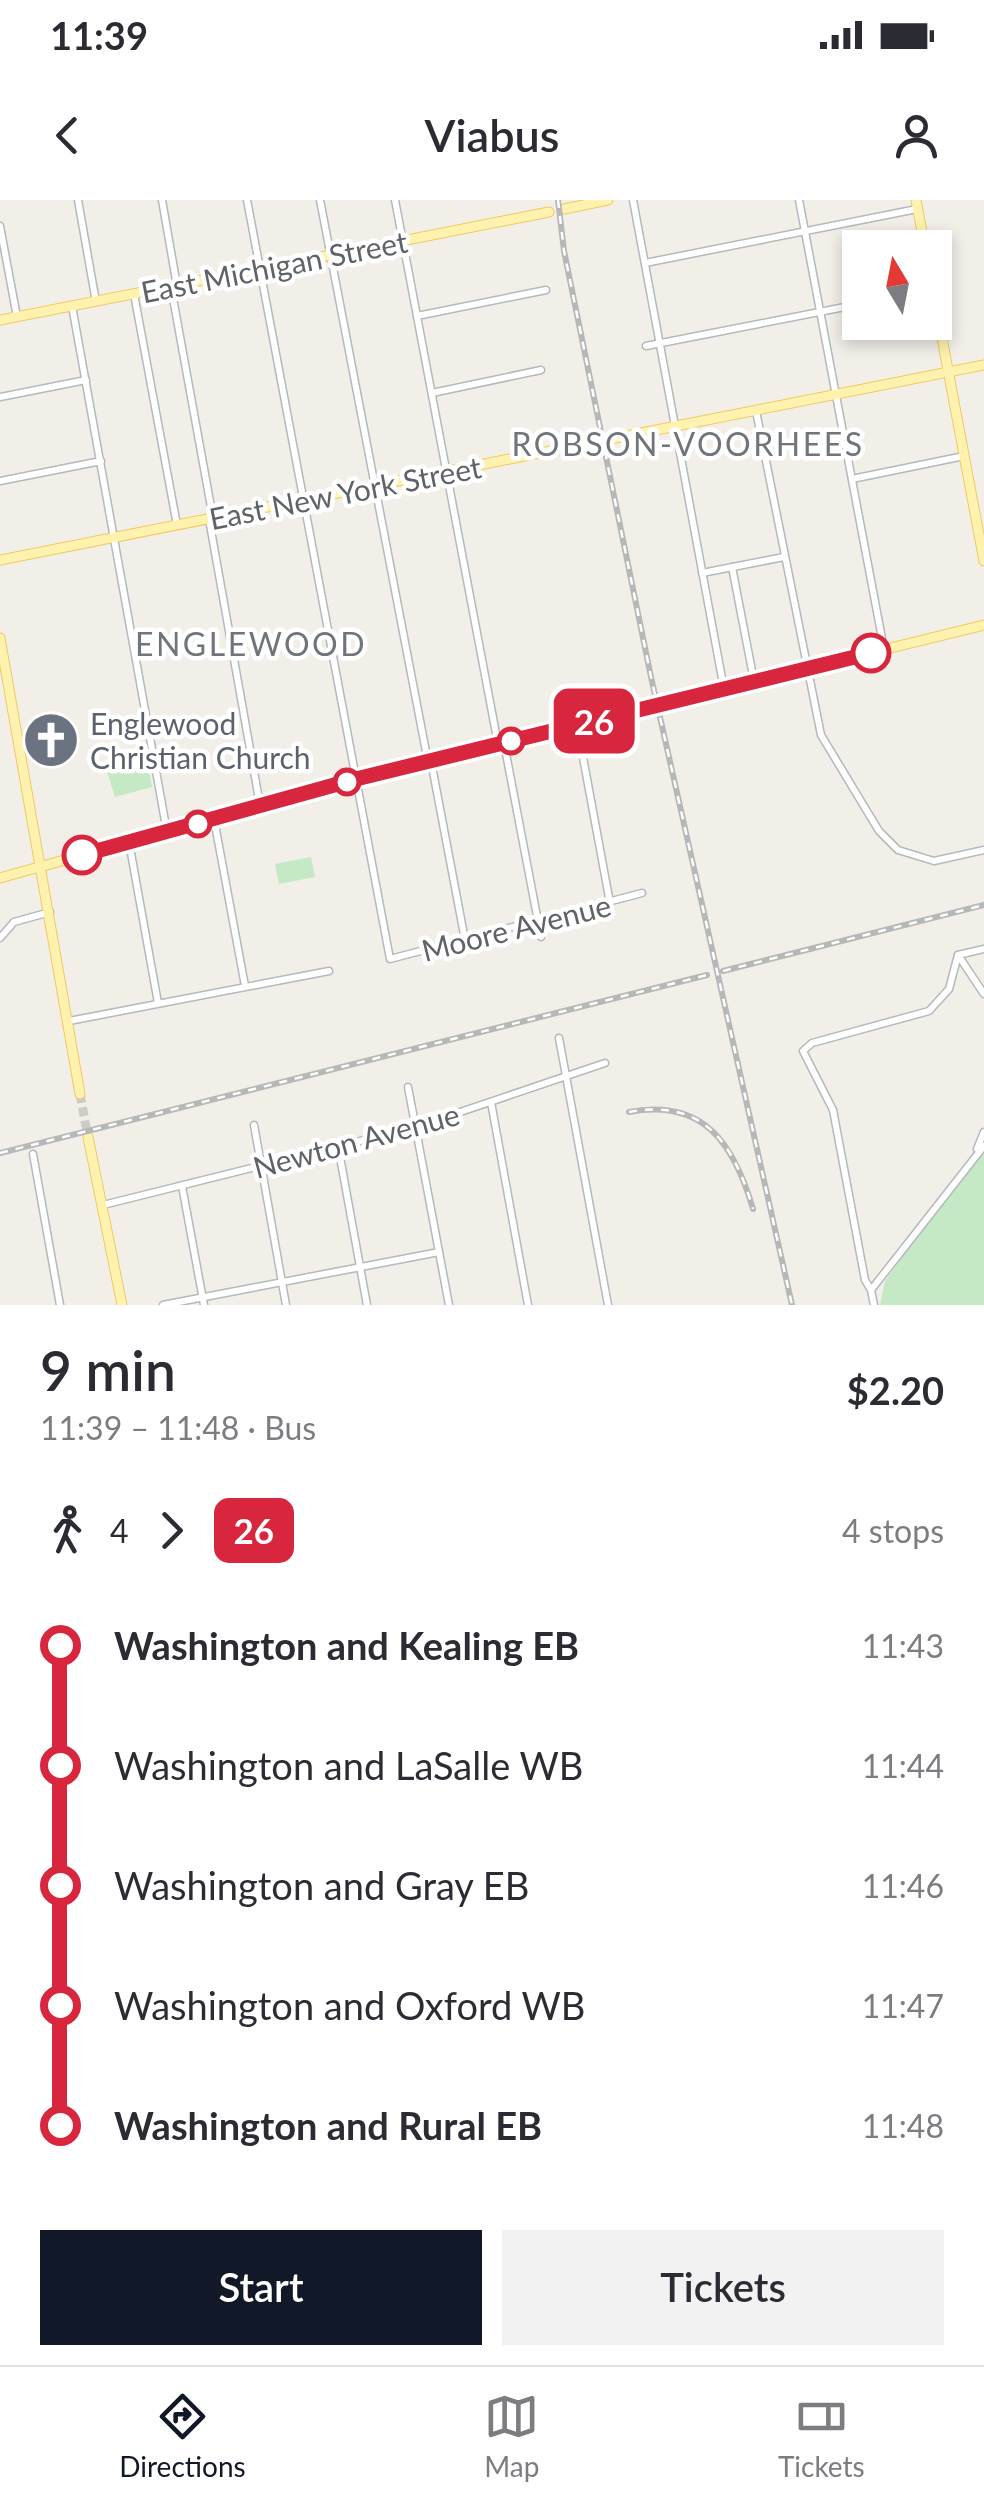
<!DOCTYPE html>
<html lang="en">
<head>
<meta charset="utf-8">
<style>
  :root { --surface:#fff; --page:#f2f2f3; --text:#2b2b33; --muted:#7c7c81; --line:#e1e1e2; --accent:#111827 }
  body { margin:0; font-family:Lato,sans-serif; background:var(--page); color:var(--text); height:100vh; display:flex; flex-direction:column; font-size:38px; white-space:nowrap }
  * { box-sizing:border-box; margin:0 }
  p { font-size:32px; color:var(--muted) }
  .icon { flex:none; width:55px; height:55px; fill:none; stroke:currentColor; stroke-width:2; stroke-linecap:round; stroke-linejoin:round }
  .map { position:relative; height:1105px; overflow:hidden }
  .drawer { display:flex; flex-direction:column; background:var(--surface); flex:1 }
  .drawer>* { flex:none }
  .badge { padding:0 20px; border-radius:15px; font-size:35px; line-height:65px }
  .needle { width:65px; rotate:350deg }
  .controls { position:absolute; left:842px; top:30px; display:grid; gap:20px }
  .controls a { display:grid; place-items:center; width:110px; height:110px; border-radius:0px; background:var(--surface); box-shadow:0 5px 15px #0003; font-size:50px }
  .map>.badge { position:absolute; translate:-50% -50%; box-shadow:0 0 0 5px #fff }
  .legs { display:flex; align-items:center; gap:15px; height:110px; padding:0 40px; font-size:32px }
  .legs p { margin-inline-start:auto }
  .overview { display:flex; align-items:center; justify-content:space-between; height:170px; padding:0 40px }
  h1 { font-size:55px; font-weight:600; line-height:75px }
  .action { display:flex; gap:20px; margin-top:auto; padding:20px 40px }
  .action a { flex:1; height:115px; border-radius:0px; background:var(--accent); color:#fff; font-size:40px; font-weight:600; line-height:115px; text-align:center }
  .action a+a { background:var(--page); color:var(--text) }
  ul { padding:0 40px; list-style:none }
  li { display:flex; align-items:center; gap:35px; height:120px; font-size:38px }
  li i { display:grid; place-items:center; width:15px; height:100%; margin:0 12px; background:currentColor }
  li i::after { content:''; width:25px; height:25px; margin:-12px; border:8px solid; border-radius:50%; background:var(--surface) }
  li p { margin-inline-start:auto }
  li:first-child i { background:linear-gradient(#0000 50%,currentColor 0) }
  li:last-child i { background:linear-gradient(currentColor 50%,#0000 0) }
  .status { display:flex; justify-content:space-between; align-items:center; height:70px; padding:0 50px; background:var(--surface); direction:ltr }
  .status svg { height:28px; fill:currentColor }
  header { display:flex; justify-content:space-between; align-items:center; height:130px; padding:0 40px; background:var(--surface); font-size:45px; font-weight:600 }
  .dock { display:flex; justify-content:space-around; align-items:center; height:140px; border-top:2px solid var(--line); background:var(--surface); font-size:28px; color:var(--muted) }
  .dock a { display:grid; justify-items:center; gap:5px }
  .dock .selected { color:var(--accent) }
  .map>svg:first-child { display:block }
  .green { fill:#c5e8c5 }
  .lines { fill:none; stroke-linecap:round; stroke-linejoin:round }
  .major-tunnel { stroke:#ccccc8; stroke-width:9; stroke-dasharray:9 4.5; stroke-linecap:butt }
  .minor-casing { stroke:#b5b8bc; stroke-width:9 }
  .major-casing { stroke:#f2c960; stroke-width:11 }
  .minor { stroke:#fff; stroke-width:6 }
  .major { stroke:#fff2af; stroke-width:9 }
  .rail-casing { stroke:#b6b7b8; stroke-width:6 }
  .rail { stroke:#fff; stroke-width:2.5; stroke-dasharray:8; stroke-linecap:butt }
  .line-1-casing { stroke:#fff; stroke-width:22 }
  .line-1 { stroke:#d7263d; stroke-width:15 }
  .stop-1-dot { fill:#fff; stroke:#d7263d; stroke-width:5 }
  .labels { text-anchor:middle; dominant-baseline:central; stroke-width:9; stroke-linejoin:round; paint-order:stroke }
  .street-label { font-size:30px; fill:#5f6368; stroke:#fff }
  .worship-label { font-size:30px; fill:#5b616d; stroke:#fff; text-anchor:start }
  .neighbourhood-label { font-size:32px; letter-spacing:2.5px; fill:#70757a; stroke:#fff }
</style>
</head>
<body>
<div class="status"><b>11:39</b><svg viewBox="0 0 49 12"><path d="M0 12V9h3v3zM5 12V6h3v6zM10 12V3h3v9zM15 12V0h3v12zM26 1h20v11H26zM47 4h2v5h-2z"/></svg></div>
<header><svg class="icon" aria-label="back" viewBox="0 0 24 24"><path d="M15 5l-7 7 7 7"/></svg>Viabus<svg class="icon" aria-label="person" viewBox="0 0 24 24"><circle cx="12" cy="8" r="4"/><path d="M4 21q1-7 8-7t8 7"/></svg></header>
<div class="map">
<svg width="984" height="1105" viewBox="0 0 984 1105">
  <rect width="100%" height="100%" fill="#f1efe8"/>
  <!-- green -->
  <g class="green">
    <path d="M146,555L152,587L115,597L104,562Z"/>
    <path d="M311,657L315,677L279,684L275,664Z"/>
    <path d="M984,953V1105H880L885,1081L973,959Z"/>
  </g>
  <g class="lines">
    <!-- major-tunnel -->
    <path class="major-tunnel" d="M80,894L88,937"/>
    <!-- minor casing -->
    <g class="minor-casing">
      <g id="minor">
        <path d="M78,0L96,102"/>
        <path d="M162,0L177,86"/>
        <path d="M247,0L390,759L642,693"/>
        <path d="M320,0L428,562"/>
        <path d="M395,0L498,544"/>
        <path d="M633,0L724,489"/>
        <path d="M799,0L884,449"/>
        <path d="M0,26L17,117"/>
        <path d="M645,63L917,9"/>
        <path d="M171,87L213,318"/>
        <path d="M134,94L177,325"/>
        <path d="M72,106L167,632"/>
        <path d="M417,116L546,90"/>
        <path d="M646,146L860,104"/>
        <path d="M432,193L541,170"/>
        <path d="M0,197L86,180"/>
        <path d="M756,211L821,535L879,631L898,650L934,661L984,650"/>
        <path d="M852,279L964,256"/>
        <path d="M0,281L101,261"/>
        <path d="M209,319L260,605"/>
        <path d="M732,367L754,481"/>
        <path d="M702,373L784,357"/>
        <path d="M577,525L610,703"/>
        <path d="M504,543L541,737"/>
        <path d="M431,561L465,740"/>
        <path d="M214,619L245,786"/>
        <path d="M129,642L158,803"/>
        <path d="M0,738L14,722L50,712"/>
        <path d="M958,755L984,794"/>
        <path d="M69,821L329,771"/>
        <path d="M559,838L608,1105"/>
        <path d="M408,887L449,1105"/>
        <path d="M491,902L528,1105"/>
        <path d="M254,925L286,1105"/>
        <path d="M338,946L367,1105"/>
        <path d="M977,949L984,932"/>
        <path d="M33,954L60,1105"/>
        <path d="M182,986L204,1105"/>
        <path d="M103,1005L416,927L605,863"/>
        <path d="M871,1090L865,1080L833,910L803,851L812,843L929,811L949,789L958,755L984,749"/>
        <path d="M163,1105L439,1052"/>
        <path d="M874,1105L871,1090L984,946"/>
      </g>
    </g>
    <!-- major casing -->
    <g class="major-casing">
      <g id="major">
        <path d="M916,0L925,48"/>
        <path d="M564,9L608,0"/>
        <path d="M935,101L984,361"/>
        <path d="M0,120L549,12"/>
        <path d="M0,360L984,165"/>
        <path d="M0,438L80,894"/>
        <path d="M0,678L356,579L984,425"/>
        <path d="M88,937L122,1105"/>
      </g>
    </g>
    <!-- minor -->
    <use href="#minor" class="minor"/>
    <!-- major -->
    <use href="#major" class="major"/>
    <!-- rail casing -->
    <g class="rail-casing">
      <g id="rail">
        <path d="M558,0L564,51L651,477L792,1105"/>
        <path d="M723,771L984,705"/>
        <path d="M629,912C704,898 734,944 753,1009"/>
        <path d="M0,953L707,775"/>
      </g>
    </g>
    <!-- rail -->
    <use href="#rail" class="rail"/>
  </g>
  <g class="lines">
    <!-- line-1 casing -->
    <g class="line-1-casing">
      <path id="line-1" d="M82,655L356,579L871,453"/>
    </g>
    <!-- line-1 -->
    <use href="#line-1" class="line-1"/>
  </g>
  <!-- icons -->
  <defs>
    <g id="church-disc" transform="scale(2.875)"><circle r="9.5" fill="#6b7280" stroke="#fff"/><path d="M-1.2-6h2.4v3.5h3.3v2.4h-3.3V6h-2.4V-.1h-3.3v-2.4h3.3Z" fill="#fff"/></g>
  </defs>
  <g fill-rule="evenodd">
    <use href="#church-disc" x="51" y="540"/>
  </g>
  <!-- markers -->
  <g class="stop-1-dot">
    <circle cx="871" cy="453" r="18"/>
    <circle cx="511" cy="541" r="12"/>
    <circle cx="347" cy="582" r="12"/>
    <circle cx="198" cy="624" r="12"/>
    <circle cx="82" cy="655" r="18"/>
  </g>
  <g class="labels">
    <!-- street labels -->
    <g class="street-label">
      <text transform="translate(274 66) rotate(-11)">East Michigan Street</text>
      <text transform="translate(345 292) rotate(-11)">East New York Street</text>
      <text transform="translate(516 727) rotate(-14)">Moore Avenue</text>
      <text transform="translate(356 940) rotate(-15)">Newton Avenue</text>
    </g>
    <!-- worship labels -->
    <g class="worship-label">
      <text x="90" y="523">Englewood<tspan x="90" dy="34">Christian Church</tspan></text>
    </g>
    <!-- neighbourhood labels -->
    <g class="neighbourhood-label">
      <text x="688" y="243">ROBSON-VOORHEES</text>
      <text x="251" y="443">ENGLEWOOD</text>
    </g>
  </g>
</svg>
<div class="controls">
<a><svg class="needle" viewBox="-14 -14 28 28"><path d="M0-13l5 13h-10z" fill="#e53935"/><path d="M0 13l5-13h-10z" fill="#7c7c81"/></svg></a>
</div>
<b class="badge" style="left:594px;top:521px;background:#d7263d;color:#fff">26</b>
</div>
<section class="drawer">
<div class="overview"><div><h1>9 min</h1><p>11:39 – 11:48 · Bus</p></div><b>$2.20</b></div>
<div class="legs"><svg class="icon" aria-label="walk" viewBox="0 0 24 24"><circle cx="13" cy="4" r="2"/><path d="M13 8l-2 6 4 7M11 14l-3 7M7 12l3-4h3l4 4"/></svg>4<svg class="icon" aria-label="forward" viewBox="0 0 24 24"><path d="M9 5l7 7-7 7"/></svg><b class="badge" style="background:#d7263d;color:#fff">26</b><p>4 stops</p></div>
<ul>
<li><i style="color:#d7263d"></i><b>Washington and Kealing EB</b><p>11:43</p></li>
<li><i style="color:#d7263d"></i><span>Washington and LaSalle WB</span><p>11:44</p></li>
<li><i style="color:#d7263d"></i><span>Washington and Gray EB</span><p>11:46</p></li>
<li><i style="color:#d7263d"></i><span>Washington and Oxford WB</span><p>11:47</p></li>
<li><i style="color:#d7263d"></i><b>Washington and Rural EB</b><p>11:48</p></li>
</ul>
<div class="action"><a>Start</a><a>Tickets</a></div>
</section>
<nav class="dock">
<a class="selected"><svg class="icon" aria-label="directions" viewBox="0 0 24 24"><path d="M12 3l9 9-9 9-9-9zM9 14v-3h6M13 9l2 2-2 2"/></svg>Directions</a>
<a><svg class="icon" aria-label="map" viewBox="0 0 24 24"><path d="M3 6l6-2 6 2 6-2v14l-6 2-6-2-6 2zM9 4v14M15 6v14"/></svg>Map</a>
<a><svg class="icon" aria-label="tickets" viewBox="0 0 24 24"><path d="M3 7h18v10H3zM15 7v10"/></svg>Tickets</a>
</nav>
</body>
</html>
